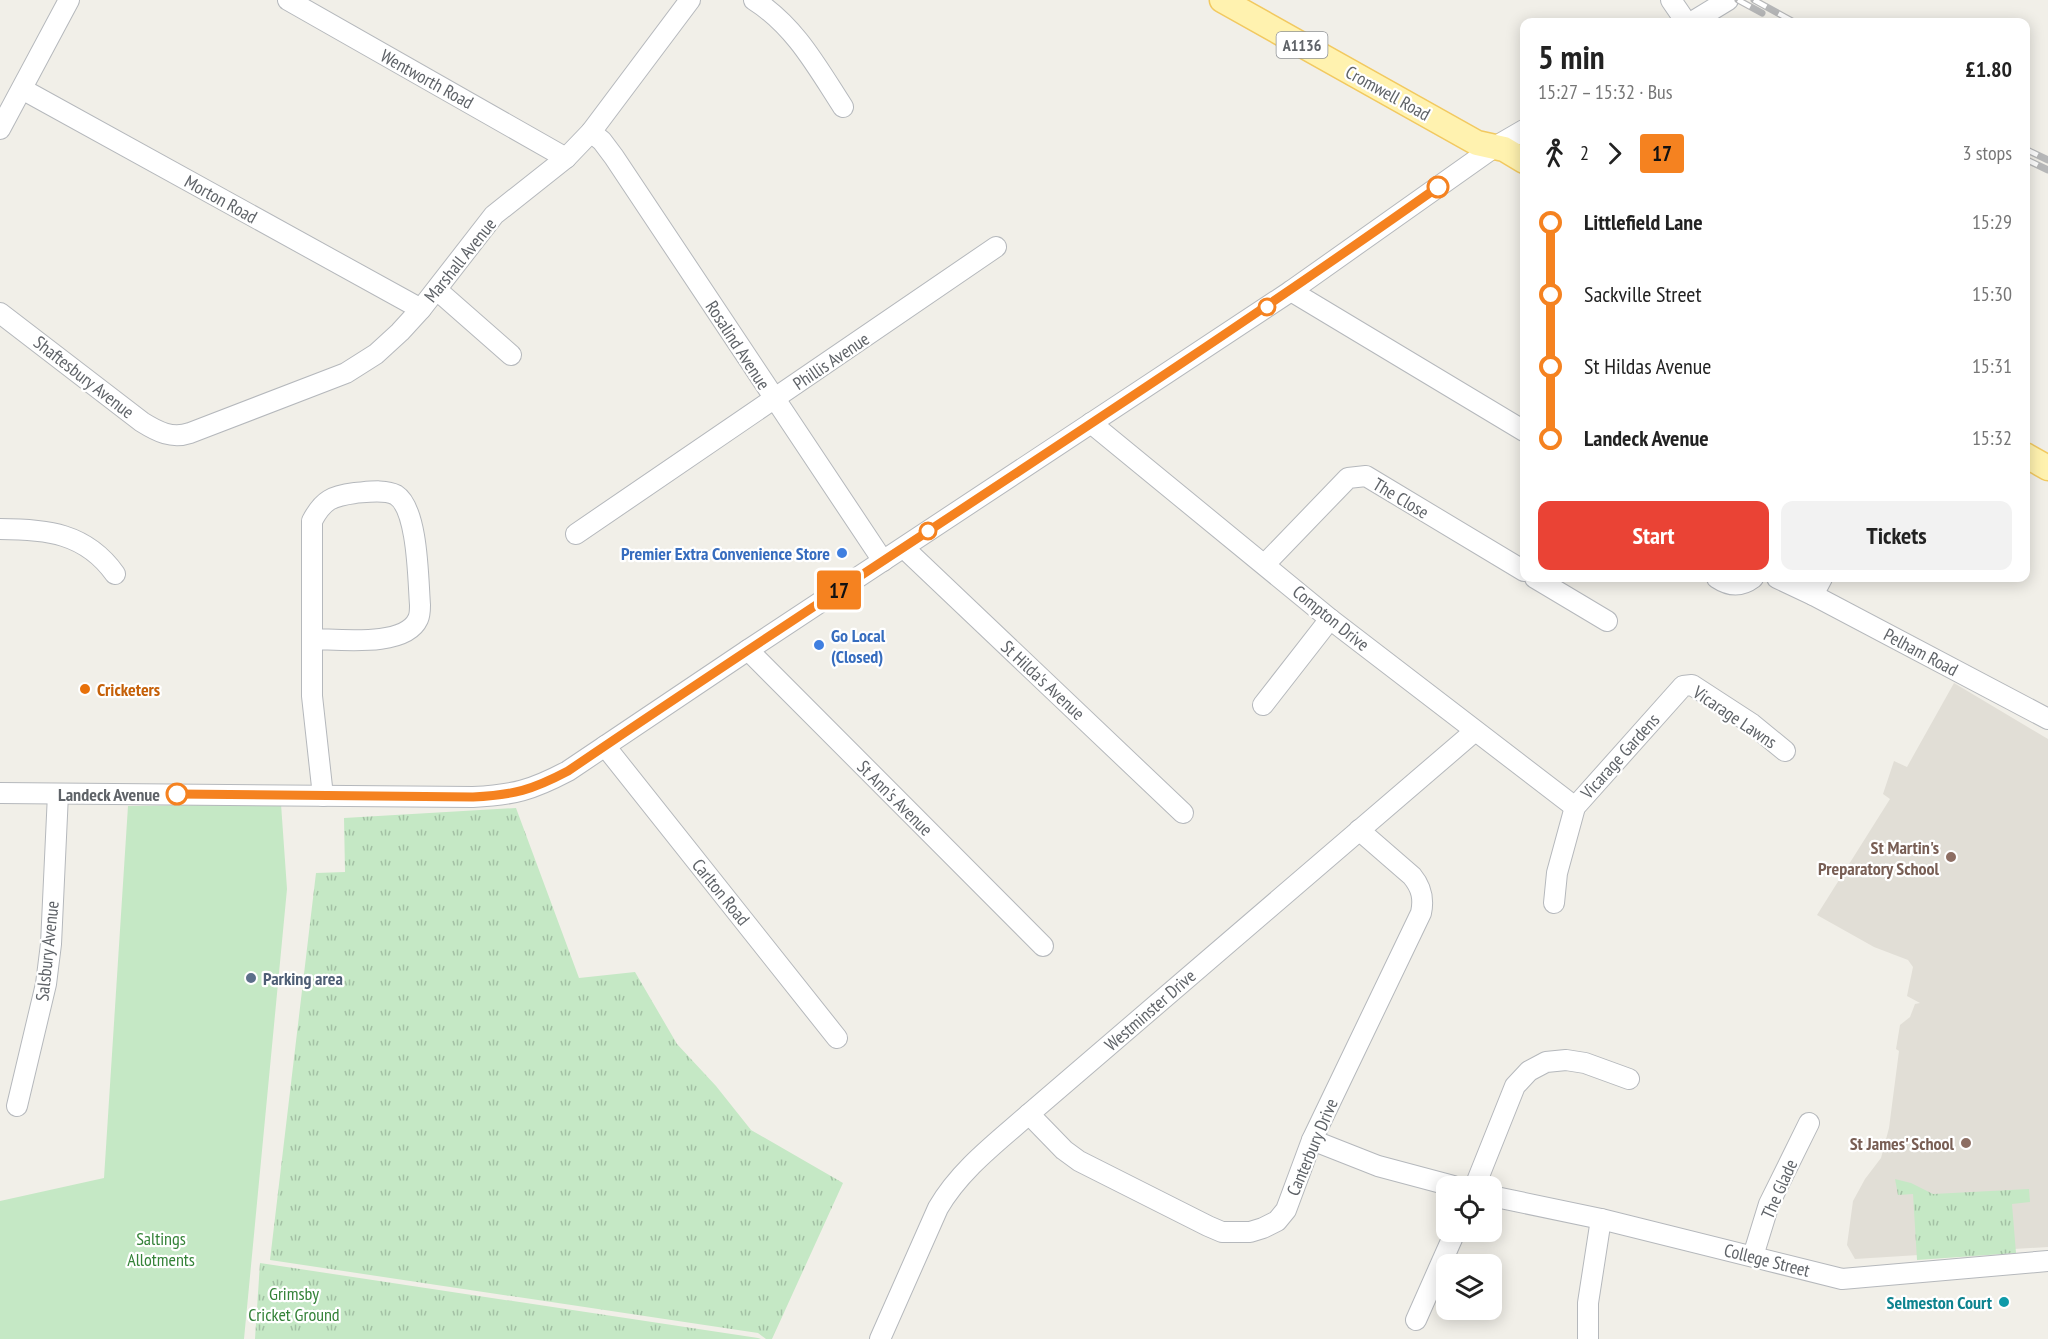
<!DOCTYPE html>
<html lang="en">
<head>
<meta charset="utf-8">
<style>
  :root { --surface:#fff; --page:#f2f2f2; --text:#222; --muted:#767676; --accent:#ea4335 }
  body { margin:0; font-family:"PT Sans Narrow",sans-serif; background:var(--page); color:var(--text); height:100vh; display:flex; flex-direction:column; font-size:22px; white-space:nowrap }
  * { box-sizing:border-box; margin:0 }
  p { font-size:20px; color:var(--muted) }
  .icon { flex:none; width:33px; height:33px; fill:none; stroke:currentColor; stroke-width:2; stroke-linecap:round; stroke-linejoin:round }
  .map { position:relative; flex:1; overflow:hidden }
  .side { position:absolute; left:1520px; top:18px; width:510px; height:564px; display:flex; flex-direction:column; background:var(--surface); border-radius:12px; box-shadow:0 3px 15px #0003 }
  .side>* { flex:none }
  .badge { padding:0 12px; border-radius:4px; font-size:21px; line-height:39px }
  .fabs { position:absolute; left:1436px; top:1176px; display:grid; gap:12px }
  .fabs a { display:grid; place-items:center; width:66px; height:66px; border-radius:12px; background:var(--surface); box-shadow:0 3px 15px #0003; font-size:30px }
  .map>.badge { position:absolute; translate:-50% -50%; box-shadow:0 0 0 3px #fff }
  .legs { display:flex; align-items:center; gap:9px; height:66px; padding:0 18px; font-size:20px }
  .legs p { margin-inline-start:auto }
  .head { display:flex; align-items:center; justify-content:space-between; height:102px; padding:0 18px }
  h1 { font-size:33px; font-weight:800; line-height:45px }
  .button { display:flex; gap:12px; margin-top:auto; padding:12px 18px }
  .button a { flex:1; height:69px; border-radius:12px; background:var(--accent); color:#fff; font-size:24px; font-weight:800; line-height:69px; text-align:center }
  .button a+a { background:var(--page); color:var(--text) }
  ul { padding:0 18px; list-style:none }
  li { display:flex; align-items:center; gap:21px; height:72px; font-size:22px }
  li i { display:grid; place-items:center; width:9px; height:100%; margin:0 8px; background:currentColor }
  li i::after { content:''; width:15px; height:15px; margin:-8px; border:4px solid; border-radius:50%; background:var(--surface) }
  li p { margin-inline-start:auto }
  li:first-child i { background:linear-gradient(#0000 50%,currentColor 0) }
  li:last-child i { background:linear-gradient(currentColor 50%,#0000 0) }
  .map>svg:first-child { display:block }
  .education { fill:#e1ded6 }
  .grass { fill:url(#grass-tufts) }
  .garden { fill:#c5e8c5 }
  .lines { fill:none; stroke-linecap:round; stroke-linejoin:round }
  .minor-casing { stroke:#b5b8bc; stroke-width:22 }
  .major-casing { stroke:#f2c960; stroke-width:27 }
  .minor { stroke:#fff; stroke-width:20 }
  .major { stroke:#fff2af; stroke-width:24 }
  .rail-casing { stroke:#b6b7b8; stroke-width:7 }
  .rail { stroke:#fff; stroke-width:4.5; stroke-dasharray:14; stroke-linecap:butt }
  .line-1-casing { stroke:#fff; stroke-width:14 }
  .line-1 { stroke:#f58220; stroke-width:9 }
  .stop-1-dot { fill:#fff; stroke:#f58220; stroke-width:3 }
  .shop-dot { fill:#3f7fe0; stroke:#fff; stroke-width:2 }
  .food-dot { fill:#e8710a; stroke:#fff; stroke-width:2 }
  .education-dot { fill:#8d6e63; stroke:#fff; stroke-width:2 }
  .service-dot { fill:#5c6f8a; stroke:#fff; stroke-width:2 }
  .culture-dot { fill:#0f9aa8; stroke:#fff; stroke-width:2 }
  .labels { text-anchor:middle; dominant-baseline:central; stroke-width:4.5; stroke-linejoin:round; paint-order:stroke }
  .shield { fill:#fff; stroke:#8f9295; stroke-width:1.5 }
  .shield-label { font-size:16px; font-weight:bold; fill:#5f6368 }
  .street-label { font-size:18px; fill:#5f6368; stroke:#fff }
  .shop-label { font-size:18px; font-weight:bold; fill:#366cbe; stroke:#fff; text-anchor:end }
  .food-label { font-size:18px; font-weight:bold; fill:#c56008; stroke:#fff; text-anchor:start }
  .stop-label { font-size:18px; font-weight:bold; fill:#5f6368; stroke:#fff; text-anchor:end }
  .education-label { font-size:18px; font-weight:bold; fill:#785e54; stroke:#fff; text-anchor:end }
  .service-label { font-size:18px; font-weight:bold; fill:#4e5e75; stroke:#fff; text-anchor:start }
  .park-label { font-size:18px; fill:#348238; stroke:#fff }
  .culture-label { font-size:18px; font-weight:bold; fill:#0d838f; stroke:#fff; text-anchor:end }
</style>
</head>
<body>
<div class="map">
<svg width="2048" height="1339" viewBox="0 0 2048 1339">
  <defs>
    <pattern id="grass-tufts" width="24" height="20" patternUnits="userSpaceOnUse" patternTransform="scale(1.5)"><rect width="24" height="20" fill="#c5e8c5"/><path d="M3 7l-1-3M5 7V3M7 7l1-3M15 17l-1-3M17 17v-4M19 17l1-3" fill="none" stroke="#a3c0a4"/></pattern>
  </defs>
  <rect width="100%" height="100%" fill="#f1efe8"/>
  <!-- education -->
  <path class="education" d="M1954,683L2048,739V1247L1855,1259L1847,1245L1853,1201L1865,1179L1881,1158L1889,1128L1899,1051L1896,1049L1900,1025L1910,1017L1915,1004L1920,1003L1907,996L1913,967L1908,960L1874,947L1817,915L1890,799L1883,794L1894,761L1907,767Z"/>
  <!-- grass -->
  <g class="grass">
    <path d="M516,808L579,978L635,972L677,1044L716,1086L751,1130L843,1183L772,1339H766L758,1333L270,1260L316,873L345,872L344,818Z"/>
    <path d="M1895,1179L1911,1183L1933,1194L2029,1189L2030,1202L2012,1204L2016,1253L1917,1260L1913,1194L1898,1195Z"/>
    <path d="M260,1263L758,1338L761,1339H255Z"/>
  </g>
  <!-- garden -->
  <path class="garden" d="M281,804L287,889L244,1339H0V1201L104,1178L128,806Z"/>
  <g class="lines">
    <!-- minor casing -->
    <g class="minor-casing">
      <g id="minor">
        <path d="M288,0L566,158"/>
        <path d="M754,0C795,26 817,67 843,107"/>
        <path d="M1671,0L1686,22"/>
        <path d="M1692,22L1728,0"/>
        <path d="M22,89L421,309"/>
        <path d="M0,129L69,0"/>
        <path d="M591,132L602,141L614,157L883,561"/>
        <path d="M437,290L511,355"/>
        <path d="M1291,291L1524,431"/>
        <path d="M0,313L142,422C158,432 172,439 190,433L346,373L376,354L400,332L421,309L494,215L566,158L591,132L690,0"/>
        <path d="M1091,423L1330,619L1575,807"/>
        <path d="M0,529C46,529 86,533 115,574"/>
        <path d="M576,534L996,247"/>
        <path d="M904,548L1183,813"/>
        <path d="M1265,564L1348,478L1366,476L1524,571"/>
        <path d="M1535,578L1607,621"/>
        <path d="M1717,578C1729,586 1741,587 1753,578"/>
        <path d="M1777,578L1813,595"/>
        <path d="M1822,578L1813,595L2048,719"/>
        <path d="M312,639C338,639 405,648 418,619C420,615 420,609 420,605C418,579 418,509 396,495C385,489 368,492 355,493C332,496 323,500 312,521V696L323,796"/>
        <path d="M748,650L1043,946"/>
        <path d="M1263,705L1330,619"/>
        <path d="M605,746L837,1038"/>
        <path d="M0,793L473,797C514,795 532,790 568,771L748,650L1291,291L1493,148L1524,130"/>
        <path d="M1554,903L1557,873L1575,807L1683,686L1692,685L1752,724L1785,751"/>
        <path d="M17,1106L46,984L51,944L58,794"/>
        <path d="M1029,1114L1064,1150L1079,1161L1208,1226L1222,1232H1250L1263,1228L1277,1221L1286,1210L1312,1140L1421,913C1424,899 1422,888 1412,876L1359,830"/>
        <path d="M1312,1140L1378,1166L1453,1186"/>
        <path d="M1475,1186L1515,1086L1529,1071L1546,1062L1566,1060L1585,1063L1629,1079"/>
        <path d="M1491,1196L1601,1219L1842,1279L2048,1261"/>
        <path d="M1753,1256L1769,1204L1809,1123"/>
        <path d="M1416,1320L1455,1232"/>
        <path d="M880,1339L938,1208C960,1170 996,1143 1029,1114L1475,731"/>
        <path d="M1588,1339V1303L1601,1219"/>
      </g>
    </g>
    <!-- major casing -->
    <g class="major-casing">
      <g id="major">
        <path d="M1222,0L1477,143L1504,149L1524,161"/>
        <path d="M2025,455L2048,468"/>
      </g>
    </g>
    <!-- minor -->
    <use href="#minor" class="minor"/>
    <!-- major -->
    <use href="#major" class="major"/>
    <!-- rail casing -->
    <g class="rail-casing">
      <g id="rail">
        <path d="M1738,0L1762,13"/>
        <path d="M1754,0L1794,22"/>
        <path d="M2025,149L2048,160"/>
        <path d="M2025,159L2048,170"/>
      </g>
    </g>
    <!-- rail -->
    <use href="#rail" class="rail"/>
  </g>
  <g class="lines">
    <!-- line-1 casing -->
    <g class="line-1-casing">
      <path id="line-1" d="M177,794L473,797C514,795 532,790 568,771C857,574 1153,389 1438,187"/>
    </g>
    <!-- line-1 -->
    <use href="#line-1" class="line-1"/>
  </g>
  <!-- markers -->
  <g class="stop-1-dot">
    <circle cx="1438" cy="187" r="10"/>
    <circle cx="1267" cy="307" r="8"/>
    <circle cx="928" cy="531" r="8"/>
    <circle cx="177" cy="794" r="10"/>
  </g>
  <g class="shop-dot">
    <circle cx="842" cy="553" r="6"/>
    <circle cx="819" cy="645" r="6"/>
  </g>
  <circle class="food-dot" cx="85" cy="689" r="6"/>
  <g class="education-dot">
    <circle cx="1951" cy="857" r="6"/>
    <circle cx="1966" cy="1143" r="6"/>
  </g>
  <circle class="service-dot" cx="251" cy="978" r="6"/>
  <circle class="culture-dot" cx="2004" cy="1302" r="6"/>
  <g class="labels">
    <!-- shield labels -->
    <rect class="shield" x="1276.5" y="32" width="51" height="26" rx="4.5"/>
    <g class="shield-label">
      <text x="1302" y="45">A1136</text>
    </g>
    <!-- street labels -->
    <g class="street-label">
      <text transform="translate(427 79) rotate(29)">Wentworth Road</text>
      <text transform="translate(1388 93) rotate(29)">Cromwell Road</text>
      <text transform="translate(221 199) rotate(29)">Morton Road</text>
      <text transform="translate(460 260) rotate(-51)">Marshall Avenue</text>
      <text transform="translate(738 345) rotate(57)">Rosalind Avenue</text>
      <text transform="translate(831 361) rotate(-34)">Phillis Avenue</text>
      <text transform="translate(84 377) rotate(38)">Shaftesbury Avenue</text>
      <text transform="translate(1401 498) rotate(31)">The Close</text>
      <text transform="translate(1331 618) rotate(39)">Compton Drive</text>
      <text transform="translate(1921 652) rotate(28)">Pelham Road</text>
      <text transform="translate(1043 680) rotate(43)">St Hilda's Avenue</text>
      <text transform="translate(1735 717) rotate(34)">Vicarage Lawns</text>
      <text transform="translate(1620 756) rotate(-48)">Vicarage Gardens</text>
      <text transform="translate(895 798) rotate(45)">St Ann's Avenue</text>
      <text transform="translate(721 892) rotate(51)">Carlton Road</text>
      <text transform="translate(47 951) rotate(-84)">Salsbury Avenue</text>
      <text transform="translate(1150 1010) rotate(-41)">Westminster Drive</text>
      <text transform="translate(1312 1147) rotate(-67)">Canterbury Drive</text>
      <text transform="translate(1779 1189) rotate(-66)">The Glade</text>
      <text transform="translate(1767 1260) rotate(14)">College Street</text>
    </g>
    <!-- shop labels -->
    <g class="shop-label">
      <text x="830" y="553">Premier Extra Convenience Store</text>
      <text x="831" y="635" text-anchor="start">Go Local<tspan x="831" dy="21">(Closed)</tspan></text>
    </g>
    <!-- food labels -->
    <g class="food-label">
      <text x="97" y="689">Cricketers</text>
    </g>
    <!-- stop labels -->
    <g class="stop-label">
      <text x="160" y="794">Landeck Avenue</text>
    </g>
    <!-- education labels -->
    <g class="education-label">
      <text x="1939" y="847">St Martin's<tspan x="1939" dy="21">Preparatory School</tspan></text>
      <text x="1954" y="1143">St James' School</text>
    </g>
    <!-- service labels -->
    <g class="service-label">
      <text x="263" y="978">Parking area</text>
    </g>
    <!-- park labels -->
    <g class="park-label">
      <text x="161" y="1238">Saltings<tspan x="161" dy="21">Allotments</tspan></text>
      <text x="294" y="1293">Grimsby<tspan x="294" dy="21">Cricket Ground</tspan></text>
    </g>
    <!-- culture labels -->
    <g class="culture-label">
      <text x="1992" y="1302">Selmeston Court</text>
    </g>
  </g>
</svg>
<div class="fabs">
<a><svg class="icon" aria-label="locate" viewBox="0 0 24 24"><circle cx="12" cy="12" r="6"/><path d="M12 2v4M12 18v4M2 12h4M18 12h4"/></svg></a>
<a><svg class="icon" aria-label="layers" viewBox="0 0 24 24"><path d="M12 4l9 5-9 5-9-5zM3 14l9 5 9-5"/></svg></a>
</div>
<b class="badge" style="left:839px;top:590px;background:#f58220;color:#111">17</b>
<section class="side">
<div class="head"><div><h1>5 min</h1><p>15:27 – 15:32 · Bus</p></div><b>£1.80</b></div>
<div class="legs"><svg class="icon" aria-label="walk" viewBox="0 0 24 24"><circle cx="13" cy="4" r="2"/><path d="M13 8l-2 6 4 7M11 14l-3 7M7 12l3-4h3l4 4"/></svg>2<svg class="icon" aria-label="forward" viewBox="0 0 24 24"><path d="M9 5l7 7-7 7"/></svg><b class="badge" style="background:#f58220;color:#111">17</b><p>3 stops</p></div>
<ul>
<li><i style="color:#f58220"></i><b>Littlefield Lane</b><p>15:29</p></li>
<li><i style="color:#f58220"></i><span>Sackville Street</span><p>15:30</p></li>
<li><i style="color:#f58220"></i><span>St Hildas Avenue</span><p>15:31</p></li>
<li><i style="color:#f58220"></i><b>Landeck Avenue</b><p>15:32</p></li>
</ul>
<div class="button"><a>Start</a><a>Tickets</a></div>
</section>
</div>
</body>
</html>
